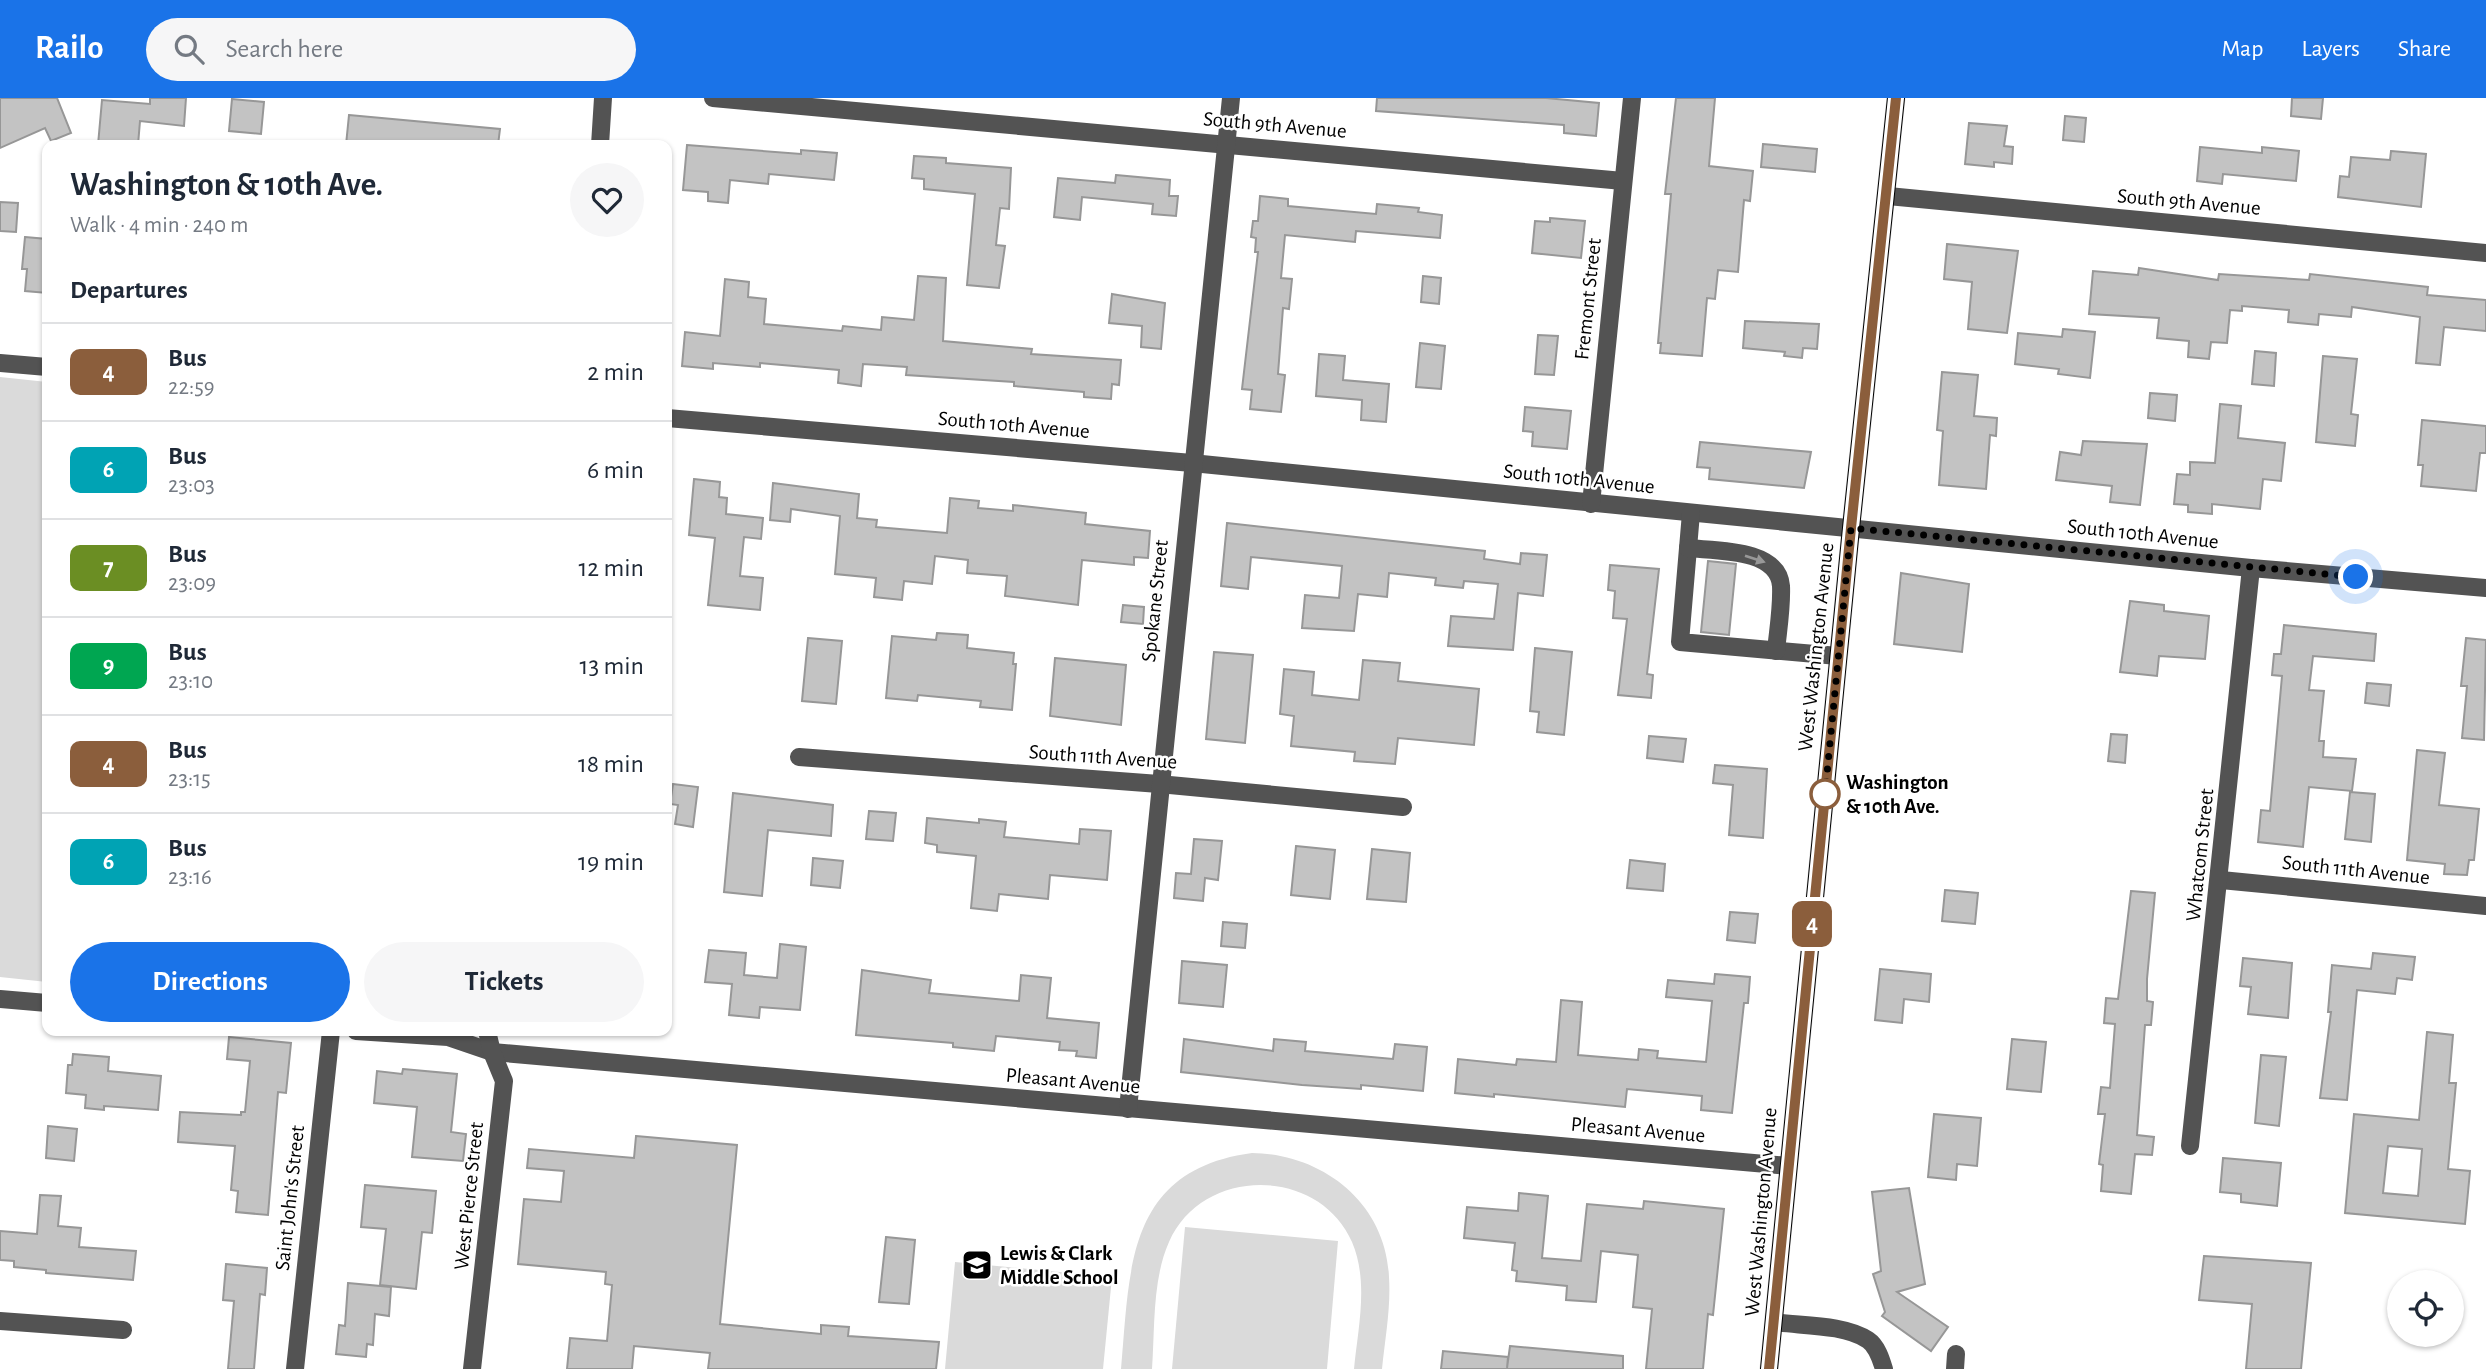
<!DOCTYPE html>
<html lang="en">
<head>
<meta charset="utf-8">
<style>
  :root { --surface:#fff; --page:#f6f6f7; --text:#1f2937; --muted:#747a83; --line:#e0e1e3; --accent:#1a73e8 }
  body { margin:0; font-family:"Alegreya Sans",sans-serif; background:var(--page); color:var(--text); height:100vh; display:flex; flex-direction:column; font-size:26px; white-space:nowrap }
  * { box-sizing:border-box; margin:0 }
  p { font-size:23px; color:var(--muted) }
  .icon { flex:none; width:38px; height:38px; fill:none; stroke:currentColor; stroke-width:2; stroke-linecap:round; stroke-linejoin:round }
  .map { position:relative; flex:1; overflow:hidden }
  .panel { position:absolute; left:42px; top:42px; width:630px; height:896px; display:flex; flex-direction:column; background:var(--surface); border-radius:14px; box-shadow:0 2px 5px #0004 }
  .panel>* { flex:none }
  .badge { padding:0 14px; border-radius:10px; font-size:24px; line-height:46px }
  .tools { position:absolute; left:2387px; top:1172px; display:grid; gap:14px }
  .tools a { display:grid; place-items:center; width:77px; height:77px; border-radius:50%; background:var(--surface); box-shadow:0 2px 5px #0004; font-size:35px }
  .you { position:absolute; width:35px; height:35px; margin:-18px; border:5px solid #fff; border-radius:50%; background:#1a73e8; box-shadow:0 0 0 10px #1a73e833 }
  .map>.badge { position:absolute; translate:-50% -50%; box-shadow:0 0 0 4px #fff }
  h2 { padding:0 28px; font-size:26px; line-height:63px }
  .round { display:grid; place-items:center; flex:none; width:74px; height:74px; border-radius:37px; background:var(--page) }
  .headline { display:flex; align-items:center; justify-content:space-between; height:119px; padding:0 28px }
  h1 { font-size:33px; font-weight:600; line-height:52px }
  .cta { display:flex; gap:14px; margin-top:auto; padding:14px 28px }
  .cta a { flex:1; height:80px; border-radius:42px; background:var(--accent); color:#fff; font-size:28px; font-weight:600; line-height:80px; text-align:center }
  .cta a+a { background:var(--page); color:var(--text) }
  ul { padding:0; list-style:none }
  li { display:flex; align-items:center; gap:21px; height:98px; padding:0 28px; border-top:2px solid var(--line) }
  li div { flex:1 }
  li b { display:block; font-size:26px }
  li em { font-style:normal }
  li .badge { min-width:77px; font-weight:700; text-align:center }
  header { display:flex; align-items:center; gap:42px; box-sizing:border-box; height:98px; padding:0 35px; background:var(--accent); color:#fff }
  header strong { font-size:33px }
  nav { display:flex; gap:38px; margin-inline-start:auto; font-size:24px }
  .search { width:490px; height:63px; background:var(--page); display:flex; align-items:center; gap:18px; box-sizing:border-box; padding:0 24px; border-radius:38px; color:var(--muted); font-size:26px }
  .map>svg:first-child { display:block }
  .park { fill:#dadada }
  .building { fill:#c3c3c3; stroke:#979797; stroke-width:2; fill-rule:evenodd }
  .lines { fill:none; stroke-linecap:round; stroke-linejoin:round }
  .major-casing { stroke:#dbdbdb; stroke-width:19 }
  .minor { stroke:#535353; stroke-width:18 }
  .major { stroke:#000; stroke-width:18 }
  .oneway { fill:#989898 }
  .line-casing { stroke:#fff; stroke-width:16 }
  .line { stroke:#8b5e3c; stroke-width:10 }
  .walk { stroke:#000; stroke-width:7; stroke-dasharray:0 12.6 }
  .stop-dot { fill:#fff; stroke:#8b5e3c; stroke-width:3.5 }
  .labels { text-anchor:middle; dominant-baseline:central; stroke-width:5; stroke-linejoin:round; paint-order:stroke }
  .street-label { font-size:21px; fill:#000; stroke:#fff }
  .stop-label { font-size:21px; font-weight:bold; fill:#000; stroke:#fff; text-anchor:start }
  .poi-label { font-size:21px; font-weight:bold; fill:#000; stroke:#fff; text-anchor:start }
</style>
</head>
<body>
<header>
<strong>Railo</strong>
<div class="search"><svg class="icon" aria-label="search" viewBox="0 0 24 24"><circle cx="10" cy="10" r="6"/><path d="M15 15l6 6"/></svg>Search here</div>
<nav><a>Map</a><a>Layers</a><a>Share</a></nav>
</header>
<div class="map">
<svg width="2486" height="1271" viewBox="0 0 2486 1271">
  <rect width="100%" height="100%" fill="#fff"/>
  <!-- park -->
  <g class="park">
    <path d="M0,279L47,284V884L0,879Z"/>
    <path d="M1252,1055C1323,1056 1386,1105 1389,1179C1391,1210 1385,1241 1382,1271H1354C1358,1230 1369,1184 1352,1144C1319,1068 1202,1068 1169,1144C1152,1182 1155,1231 1152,1271H1121C1130,1171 1126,1072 1252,1055Z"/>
    <path d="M1185,1129L1338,1143L1327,1271H1172Z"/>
    <path d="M955,1164L1112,1179L1103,1271H945Z"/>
  </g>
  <!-- building -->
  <g class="building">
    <path d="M0,0H57L71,35L51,43L45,30L0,50Z"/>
    <path d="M150,0H186L184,28L140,23L138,47H98L102,2L150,6Z"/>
    <path d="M1377,0H1546L1599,5L1596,38L1564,35V27L1376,13Z"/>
    <path d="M1676,0H1715L1709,68L1753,73L1750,103L1744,102L1738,174L1718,172L1715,201L1707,200L1702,258L1660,255L1661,245H1658L1671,96H1665Z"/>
    <path d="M2292,0H2323L2321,21L2291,18Z"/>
    <path d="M232,1L264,4L261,36L229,33Z"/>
    <path d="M349,17L500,31L498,47H346Z"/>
    <path d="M2065,18L2086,20L2084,44L2063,42Z"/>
    <path d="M1969,25L2007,28L2004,48L2013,49L2012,66L1994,64V69L1965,66Z"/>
    <path d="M1763,46L1817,51L1815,74L1761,69Z"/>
    <path d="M687,47L801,56V52L837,55L834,82L769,76L768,86L730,82L728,105L708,103V94L683,92Z"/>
    <path d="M2200,49L2262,55V49L2299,53L2296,83L2223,76L2222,86L2197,83Z"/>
    <path d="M2391,53L2426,56L2421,109L2338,99L2340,78L2349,79L2351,59L2390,62Z"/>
    <path d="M914,58L946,60V65L1011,70L1009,111L1000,110L996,147L1005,148L999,190L967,187L975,96L924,91V81L912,80Z"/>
    <path d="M1116,77L1170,82L1169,98H1178L1176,118L1152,116L1153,106L1082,99L1080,122L1054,119L1058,80L1115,85Z"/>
    <path d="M1260,98L1288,101V108L1376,116L1377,106L1419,110L1418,114L1442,117L1440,140L1356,133L1355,144L1285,137L1281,180L1292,181L1289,211L1283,210L1278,276L1285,277L1281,314L1250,311L1252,292L1242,291L1258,154H1255L1256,140L1251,139L1253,123H1258Z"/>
    <path d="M0,104L18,105L16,134L0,133Z"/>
    <path d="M1550,120L1585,123L1581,160L1532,155L1535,123L1550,124Z"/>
    <path d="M25,139L47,141V195L25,193L27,171H22Z"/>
    <path d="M1947,146L2018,153L2007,235L1968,231L1972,184L1944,181Z"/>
    <path d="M2139,170L2218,182L2219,176L2309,182L2310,176L2428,189L2427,197L2486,202V233L2444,229L2440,267L2416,265L2420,219L2352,209L2351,219L2319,216L2318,227L2288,224L2289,212L2242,208V213L2230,212L2227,245L2211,244L2209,261L2188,259L2189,243L2157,240L2159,220L2089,216L2093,173L2138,177Z"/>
    <path d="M918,178L946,180L943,243L1032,251L1031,256L1121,262L1119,287L1112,286L1111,301L1084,299V294L1014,288V284L906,277L907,269L863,266L861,288L838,285L839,272L760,265V269L713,265V271L682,268L685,234L720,238L725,181L749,184L748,199L766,201L764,226L842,233L843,228L881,232L882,219L914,222Z"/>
    <path d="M1423,178L1441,180L1439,206L1421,204Z"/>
    <path d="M1112,196L1165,205L1161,251L1141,249L1142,228L1109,225Z"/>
    <path d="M1745,223L1819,226L1817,251L1803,250L1802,260L1784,258L1785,254L1743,250Z"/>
    <path d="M2063,231L2095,234L2090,280L2058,276L2059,271L2015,266L2018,235L2062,239Z"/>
    <path d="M1538,237L1558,238L1554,277L1535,276Z"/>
    <path d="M1420,245L1445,248L1441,291L1416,289Z"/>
    <path d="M2255,253L2276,255L2274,288L2252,286Z"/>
    <path d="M1319,256L1345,258L1343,282L1389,286L1386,324L1361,322L1362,302L1316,298Z"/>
    <path d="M2323,258L2357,261L2351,316L2358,317L2355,348L2316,344Z"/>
    <path d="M1942,274L1978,277L1974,318L1997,320L1996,338L1990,337L1986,391L1939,387L1943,333L1937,332Z"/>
    <path d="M2150,295L2177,297L2175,323L2148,320Z"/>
    <path d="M2220,306L2241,308L2238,340L2285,345L2281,383L2263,381L2260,411L2212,406V416L2188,414V407L2174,406L2177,376L2190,377V364L2215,365Z"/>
    <path d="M1525,309L1571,313L1567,351L1532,348L1533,334L1523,333Z"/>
    <path d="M2422,322L2486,328V355H2480L2476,393L2421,388L2423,367H2418Z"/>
    <path d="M2083,343L2147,346L2140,407L2110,404L2112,388L2056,382L2060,354L2081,357Z"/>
    <path d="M1700,344L1811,354L1804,390L1709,381L1710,370L1697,369Z"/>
    <path d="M694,381L720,384L719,399L727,400L726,416L763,420L761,441L744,439L740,478L763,480L760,512L708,507L715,440L689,437Z"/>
    <path d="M773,385L859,396L857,420L877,422L876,429L947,435L950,400L979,403L978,410L1013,413V407L1086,415L1085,426L1150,433L1148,460L1134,459V467L1082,462L1078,507L1005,498L1007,478L967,475L968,462L935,458L932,486L904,483L902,502L874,499L876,480L835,476L840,418L791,411L790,424L770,422Z"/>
    <path d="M1227,425L1485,453L1484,461L1520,466L1521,455L1547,457L1543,498L1518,495L1513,552L1448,548L1451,518L1494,521L1498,486L1464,483L1463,490L1435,487L1436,480L1389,475L1387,499L1358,496L1354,533L1302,530L1305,497L1339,500L1342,468L1251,459L1248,491L1221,488Z"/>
    <path d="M1708,463L1736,466L1729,537L1701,534Z"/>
    <path d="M1610,467L1659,471L1647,576L1653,577L1651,600L1618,597L1627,521L1613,520L1615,493L1608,492Z"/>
    <path d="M1901,475L1969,486L1962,554L1894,546Z"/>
    <path d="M2130,503L2164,507V513L2209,518L2205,561L2159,558L2157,578L2120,574Z"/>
    <path d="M1123,507L1144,509L1143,526L1121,524Z"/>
    <path d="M2284,527L2376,536L2374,563L2313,558L2309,592L2324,593L2319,643H2324L2323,659L2356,661L2352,693L2309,689L2303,749L2258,744L2261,712L2270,713L2282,578L2272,577L2274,556H2281Z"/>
    <path d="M937,535L968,537L967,550L1014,555L1013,566H1016L1012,612L980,609L981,603L918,597L917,603L886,600L892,538L936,542Z"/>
    <path d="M808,540L842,543L836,606L802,603Z"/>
    <path d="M2466,540L2486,542L2484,642L2462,640L2467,588H2461Z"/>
    <path d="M1535,550L1572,554L1564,637L1537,634L1539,614L1530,613Z"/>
    <path d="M1214,554L1253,557L1245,645L1206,641Z"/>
    <path d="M1055,560L1126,567L1121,627L1050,618Z"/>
    <path d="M1363,562L1400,565L1398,583L1479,591L1474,647L1398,640L1395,666L1354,663L1355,654L1291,648L1294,618L1280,616L1284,571L1314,574L1312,597L1359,602Z"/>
    <path d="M2367,585L2391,587L2389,608L2365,605Z"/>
    <path d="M2111,636L2127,637L2125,665L2108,663Z"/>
    <path d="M1649,638L1686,641L1683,664L1647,660Z"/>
    <path d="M2417,652L2445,655L2439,707L2479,711L2474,762H2469L2467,777L2444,776L2445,766L2407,762Z"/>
    <path d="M1715,667L1767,671L1763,740L1729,737L1733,687L1713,685Z"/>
    <path d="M673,686L698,689L693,729L675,726L678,707L670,706Z"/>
    <path d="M2350,694L2375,696L2371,744L2345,741Z"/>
    <path d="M733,695L833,707L831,738L768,732L762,798L724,794Z"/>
    <path d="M869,713L896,715L893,743L866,741Z"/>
    <path d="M927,720L979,725V721L1006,724L1004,739L1079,746L1080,731L1111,733L1107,782L1050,777L1048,801L999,796L997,813L971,810L976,758L937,754V747L925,745Z"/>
    <path d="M1194,741L1222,743L1218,782L1205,780L1203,803L1174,800L1176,775L1191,776Z"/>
    <path d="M1296,748L1335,752L1330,801L1291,797Z"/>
    <path d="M1372,751L1410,755L1406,804L1367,801Z"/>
    <path d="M813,760L843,763L840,790L811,787Z"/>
    <path d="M1630,762L1665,766L1663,793L1627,790Z"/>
    <path d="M1945,792L1978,795L1975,826L1942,823Z"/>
    <path d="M2131,793L2155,795L2147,881V903L2153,904L2151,927H2145L2137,1037L2154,1039L2152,1057L2135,1056L2131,1096L2101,1093L2103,1067L2099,1066L2105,1016H2098L2101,989L2110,990L2115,926L2104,925L2106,900L2118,901Z"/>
    <path d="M1730,814L1758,816L1755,845L1727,842Z"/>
    <path d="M1223,824L1247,826L1245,850L1221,848Z"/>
    <path d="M780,846L806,849L800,912L760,909L759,920L729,917L732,886L705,884L709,852L746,855L744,877L777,880Z"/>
    <path d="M2373,855L2415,859L2412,882L2397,880L2395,896L2357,892L2347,1002L2320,1000L2331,914H2328L2332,867L2371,871Z"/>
    <path d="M2243,860L2292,865L2288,920L2248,916L2251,889L2240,888Z"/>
    <path d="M1182,863L1227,867L1223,909L1179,905Z"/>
    <path d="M1880,871L1931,876L1929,904L1904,901L1902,925L1875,922Z"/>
    <path d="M862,872L931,882L929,895L1019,903L1021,877L1051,880L1047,920L1099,925L1096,960L1076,958L1077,953L1059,952L1060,944L996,938L994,953L953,949V945L856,937Z"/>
    <path d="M1715,876L1750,879L1748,905H1744L1732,1015L1701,1012L1702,998L1627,991L1625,1009L1494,996V999L1455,995L1458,961L1516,967L1517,961L1556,964L1561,902L1582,904L1578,957L1638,962L1639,951L1658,953L1657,960L1706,964L1712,903L1666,899L1668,882L1714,886Z"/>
    <path d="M2427,934L2453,937L2449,985H2456L2448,1071L2470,1073L2465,1126L2345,1115L2354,1016L2419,1022ZM2388,1048L2422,1051L2418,1098L2383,1095Z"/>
    <path d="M229,939L291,945L286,995L278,994L268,1117L236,1114L238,1093L231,1092L235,1048L178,1044L180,1014L241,1017V1014H245L250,963L227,961Z"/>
    <path d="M1184,941L1273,953L1274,941L1306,944L1305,953L1393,961L1395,946L1427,949L1423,993L1361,987V991L1302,987L1181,974Z"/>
    <path d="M2012,941L2046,944L2041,994L2007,991Z"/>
    <path d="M73,956L109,959L108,973L161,978L158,1012L104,1008V1012L85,1010L86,997L66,995L68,967H72Z"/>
    <path d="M2261,957L2286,959L2279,1028L2255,1025Z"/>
    <path d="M403,971L457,976L451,1034L466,1036L463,1063L412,1059L417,1009L374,1005L377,973L402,976Z"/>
    <path d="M1934,1016L1981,1020L1977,1068L1957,1066L1956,1082L1928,1079Z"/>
    <path d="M48,1028L77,1031L74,1063L46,1060Z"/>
    <path d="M636,1038L737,1047L720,1226L821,1236V1227L849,1229L848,1238L939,1244L936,1271H708L710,1255L634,1248L632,1271H567L570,1240L607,1243L612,1187L605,1186L606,1174L518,1166L524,1101L561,1104L564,1073L527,1070L529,1051L634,1060Z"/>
    <path d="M2223,1060L2281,1065L2277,1108L2241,1104V1096L2220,1094Z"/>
    <path d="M365,1087L436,1093L432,1135L422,1134L416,1191L380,1187L386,1131L361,1129Z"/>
    <path d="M1909,1090L1925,1186L1897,1194L1948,1229L1931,1253L1882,1218L1885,1214L1873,1176L1881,1173L1872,1094Z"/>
    <path d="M1519,1095L1548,1098L1542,1160L1581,1163L1587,1106L1643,1111L1644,1103L1724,1111L1713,1217L1708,1216L1703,1271H1646L1652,1211L1633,1209L1638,1157L1601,1153L1596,1204L1566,1202L1567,1188L1516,1183L1517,1173L1512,1172L1515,1145L1464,1140L1467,1109L1518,1113Z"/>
    <path d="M40,1097L61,1098L58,1128L81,1130L79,1149L136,1153L133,1182L46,1175V1172L14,1169V1163L0,1162V1133L37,1136Z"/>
    <path d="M886,1139L915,1142L909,1206L879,1204Z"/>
    <path d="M2204,1158L2311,1165L2301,1271H2246L2252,1206L2199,1202Z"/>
    <path d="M226,1166L267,1170L265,1197L260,1196L254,1271H228L234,1203L223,1202Z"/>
    <path d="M348,1185L391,1189L389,1218L375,1216L373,1247L367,1246L366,1259L336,1256L339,1227L345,1228Z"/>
    <path d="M1510,1248L1623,1258V1271H1441L1443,1253L1508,1259L1507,1270Z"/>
  </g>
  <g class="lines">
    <!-- major casing -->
    <g class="major-casing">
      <path id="major" d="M1769,1271L1851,430L1896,0"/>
    </g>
    <!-- minor -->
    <g class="minor">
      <path d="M713,0L1623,83"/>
      <path d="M600,47L603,0"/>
      <path d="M1888,98L2486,155"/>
      <path d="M0,265L47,269"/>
      <path d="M667,320L1192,365L2251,470L2486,490"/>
      <path d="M1591,406L1632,0"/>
      <path d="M1691,415L1680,544L1838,558"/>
      <path d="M1688,450C1715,453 1778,450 1781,488C1782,509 1778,532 1776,553"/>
      <path d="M799,659L1159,686L1403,709"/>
      <path d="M2221,782L2486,808"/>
      <path d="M0,901L47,905"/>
      <path d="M356,933L448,939L492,954L1788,1068"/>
      <path d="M1128,1011L1231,0"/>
      <path d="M2190,1048L2251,470"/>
      <path d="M0,1223L123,1232"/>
      <path d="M1774,1224C1801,1228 1844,1226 1868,1242C1877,1248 1881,1261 1884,1271"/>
      <path d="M295,1271L331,933"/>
      <path d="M472,1271L504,983L492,954L487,933"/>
      <path d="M1955,1271L1956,1256"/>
    </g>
    <!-- major -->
    <use href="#major" class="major"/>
  </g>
  <!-- one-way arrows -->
  <defs><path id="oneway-solid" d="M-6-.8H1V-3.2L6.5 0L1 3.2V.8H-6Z" transform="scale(1.75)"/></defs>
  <use class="oneway" href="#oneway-solid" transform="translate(1755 461) rotate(18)"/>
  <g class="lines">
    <!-- line casing -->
    <g class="line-casing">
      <path id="line" d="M1769,1271L1851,430L1896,0"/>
    </g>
    <!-- line -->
    <use href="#line" class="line"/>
    <!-- walk -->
    <path class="walk" d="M1825,696L1851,430L2356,479"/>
  </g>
  <!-- icons -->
  <defs>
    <g id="school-square" transform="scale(1.575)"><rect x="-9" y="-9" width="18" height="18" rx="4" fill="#000" stroke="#fff"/><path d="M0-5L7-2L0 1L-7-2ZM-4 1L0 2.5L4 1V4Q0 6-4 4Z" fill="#fff"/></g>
  </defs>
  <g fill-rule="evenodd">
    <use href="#school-square" x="977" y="1167"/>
  </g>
  <!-- markers -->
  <circle class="stop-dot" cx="1825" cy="696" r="14"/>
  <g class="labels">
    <!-- street labels -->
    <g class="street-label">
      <text transform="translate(1275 27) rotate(5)">South 9th Avenue</text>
      <text transform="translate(2189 104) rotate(5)">South 9th Avenue</text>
      <text transform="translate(1588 201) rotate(-84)">Fremont Street</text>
      <text transform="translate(1014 327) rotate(5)">South 10th Avenue</text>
      <text transform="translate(1579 381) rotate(6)">South 10th Avenue</text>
      <text transform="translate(2143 436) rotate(6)">South 10th Avenue</text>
      <text transform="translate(1155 503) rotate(-84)">Spokane Street</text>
      <text transform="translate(1816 549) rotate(-84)">West Washington Avenue</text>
      <text transform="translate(1103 659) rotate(4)">South 11th Avenue</text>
      <text transform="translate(2200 757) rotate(-84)">Whatcom Street</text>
      <text transform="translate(2356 772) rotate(6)">South 11th Avenue</text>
      <text transform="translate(1073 983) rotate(5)">Pleasant Avenue</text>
      <text transform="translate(1638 1032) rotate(5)">Pleasant Avenue</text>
      <text transform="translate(469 1098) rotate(-84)">West Pierce Street</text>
      <text transform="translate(290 1100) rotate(-84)">Saint John's Street</text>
      <text transform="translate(1761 1114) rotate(-85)">West Washington Avenue</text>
    </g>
    <!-- stop labels -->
    <g class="stop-label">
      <text x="1846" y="684">Washington<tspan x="1846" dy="24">&amp; 10th Ave.</tspan></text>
    </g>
    <!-- poi labels -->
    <g class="poi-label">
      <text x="1000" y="1155">Lewis &amp; Clark<tspan x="1000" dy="24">Middle School</tspan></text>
    </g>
  </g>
</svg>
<div class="tools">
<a><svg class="icon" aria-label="locate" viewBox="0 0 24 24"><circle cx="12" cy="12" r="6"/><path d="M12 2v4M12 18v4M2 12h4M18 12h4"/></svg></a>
</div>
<div class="you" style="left:2356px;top:479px"></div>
<b class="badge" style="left:1812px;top:826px;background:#8b5e3c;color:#fff">4</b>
<section class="panel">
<div class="headline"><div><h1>Washington &amp; 10th Ave.</h1><p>Walk · 4 min · 240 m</p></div><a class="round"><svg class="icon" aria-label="heart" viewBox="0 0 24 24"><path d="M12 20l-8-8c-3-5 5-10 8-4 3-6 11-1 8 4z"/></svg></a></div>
<h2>Departures</h2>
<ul>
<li><span class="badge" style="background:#8b5e3c;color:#fff">4</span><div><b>Bus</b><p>22:59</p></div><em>2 min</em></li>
<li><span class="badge" style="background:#00a3b4;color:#fff">6</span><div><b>Bus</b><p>23:03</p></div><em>6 min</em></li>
<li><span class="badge" style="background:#6b8e23;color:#fff">7</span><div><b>Bus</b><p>23:09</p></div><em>12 min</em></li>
<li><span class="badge" style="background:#00a651;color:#fff">9</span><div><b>Bus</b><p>23:10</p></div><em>13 min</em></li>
<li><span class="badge" style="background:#8b5e3c;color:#fff">4</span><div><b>Bus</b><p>23:15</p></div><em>18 min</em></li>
<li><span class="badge" style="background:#00a3b4;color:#fff">6</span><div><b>Bus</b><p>23:16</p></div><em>19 min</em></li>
</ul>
<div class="cta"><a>Directions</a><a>Tickets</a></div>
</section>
</div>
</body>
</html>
